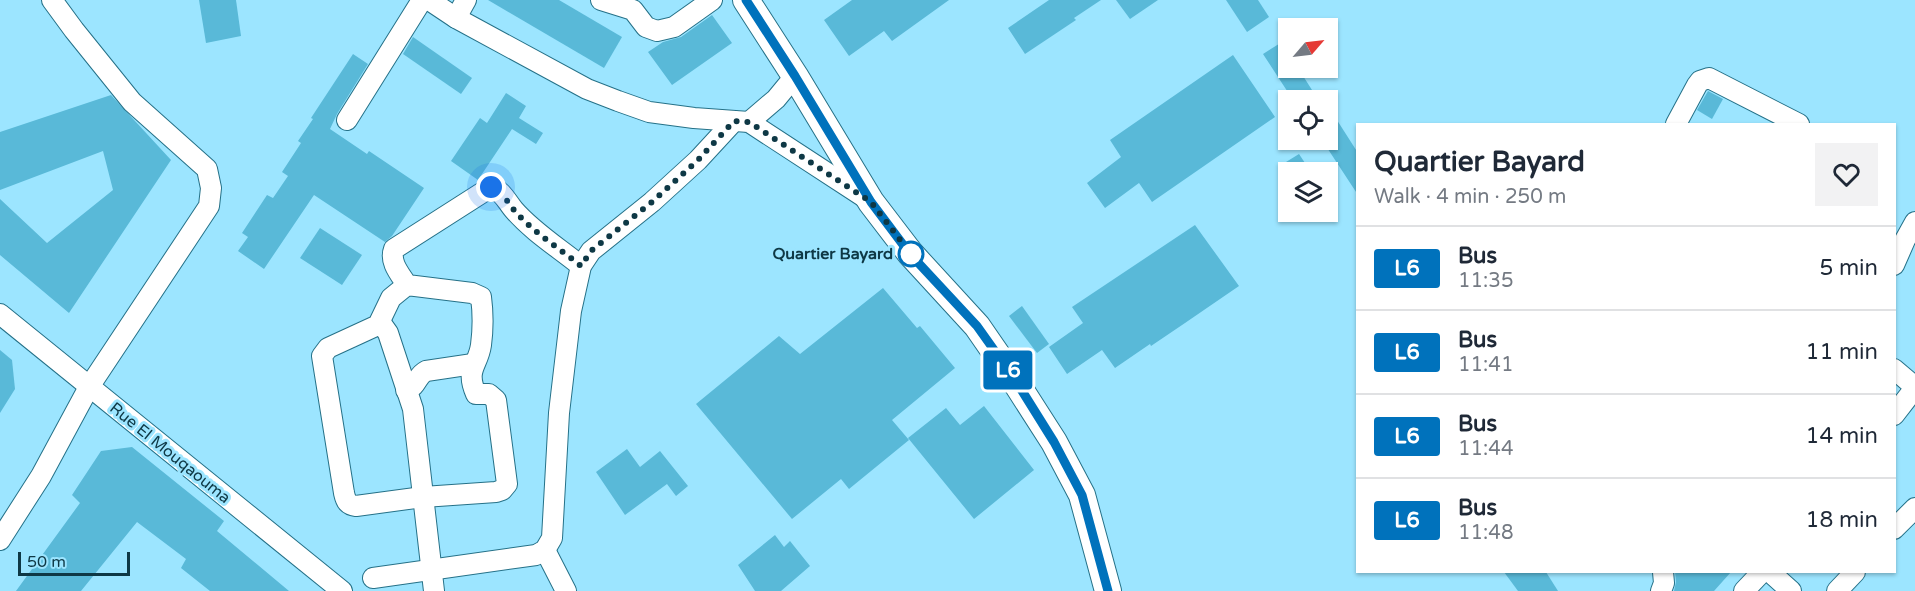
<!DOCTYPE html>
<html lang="en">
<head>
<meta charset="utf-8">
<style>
  :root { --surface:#fff; --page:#f2f2f3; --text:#1f2937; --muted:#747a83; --line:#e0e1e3 }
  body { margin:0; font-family:"Varela Round",sans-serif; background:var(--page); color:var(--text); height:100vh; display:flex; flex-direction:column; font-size:22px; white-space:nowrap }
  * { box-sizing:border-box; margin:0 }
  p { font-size:20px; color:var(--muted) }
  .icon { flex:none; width:33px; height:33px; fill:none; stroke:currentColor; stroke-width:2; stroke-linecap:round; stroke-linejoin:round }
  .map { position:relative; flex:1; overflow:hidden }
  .sheet { position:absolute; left:1356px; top:123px; width:540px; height:450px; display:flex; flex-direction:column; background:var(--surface); border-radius:0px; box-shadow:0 2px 4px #0004 }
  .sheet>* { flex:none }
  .badge { padding:0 12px; border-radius:4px; font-size:21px; line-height:39px }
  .needle { width:39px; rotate:62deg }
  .controls { position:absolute; left:1278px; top:18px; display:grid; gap:12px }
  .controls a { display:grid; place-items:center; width:60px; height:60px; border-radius:0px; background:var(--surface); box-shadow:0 2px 4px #0004; font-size:30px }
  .scale { position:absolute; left:18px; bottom:15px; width:112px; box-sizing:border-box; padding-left:6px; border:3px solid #0e3845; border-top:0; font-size:16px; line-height:21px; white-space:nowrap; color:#0e3845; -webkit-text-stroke:4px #9ce5ff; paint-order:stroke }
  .you { position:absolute; width:30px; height:30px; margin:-15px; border:4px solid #fff; border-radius:50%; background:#1a73e8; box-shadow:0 0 0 9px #1a73e833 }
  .map>.badge { position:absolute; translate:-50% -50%; box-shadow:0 0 0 3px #fff }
  .round { display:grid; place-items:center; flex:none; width:63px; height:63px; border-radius:0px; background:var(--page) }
  .overview { display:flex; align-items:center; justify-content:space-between; height:102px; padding:0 18px }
  h1 { font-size:28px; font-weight:700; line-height:45px }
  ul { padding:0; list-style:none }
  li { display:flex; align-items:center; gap:18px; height:84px; padding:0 18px; border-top:2px solid var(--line) }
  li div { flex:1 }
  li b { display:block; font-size:22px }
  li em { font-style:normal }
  li .badge { min-width:66px; font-weight:700; text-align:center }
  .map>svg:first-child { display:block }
  .building { fill:#59b9d8 }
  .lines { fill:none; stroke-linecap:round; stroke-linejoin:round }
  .minor-casing { stroke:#257188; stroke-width:22 }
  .major-casing { stroke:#257188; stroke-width:28 }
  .minor { stroke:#fff; stroke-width:20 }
  .major { stroke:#fff; stroke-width:26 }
  .line-casing { stroke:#fff; stroke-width:14 }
  .line { stroke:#0072bc; stroke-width:9 }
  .walk { stroke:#0e3845; stroke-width:6; stroke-dasharray:0 10.8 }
  .stop-dot { fill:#fff; stroke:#0072bc; stroke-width:3 }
  .labels { text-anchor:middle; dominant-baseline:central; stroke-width:6; stroke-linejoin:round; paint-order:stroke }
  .stop-label { font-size:16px; font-weight:bold; fill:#0e3845; stroke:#9ce5ff; text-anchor:end }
  .street-label { font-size:16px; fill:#0e3845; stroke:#9ce5ff }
</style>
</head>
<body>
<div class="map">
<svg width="1915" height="591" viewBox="0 0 1915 591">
  <rect width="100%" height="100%" fill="#9ce5ff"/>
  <!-- building -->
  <g class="building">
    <path d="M199,0H236L241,36L206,43Z"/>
    <path d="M488,0H559L622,37L604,68Z"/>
    <path d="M852,0H949L892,41L884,31L849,56L824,20Z"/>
    <path d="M1049,0H1101L1074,18L1076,20L1025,54L1008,28Z"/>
    <path d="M1116,0H1158L1130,19Z"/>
    <path d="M1226,0H1258L1269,17L1247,32Z"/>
    <path d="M712,15L732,43L672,85L648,52L663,42L681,37Z"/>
    <path d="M413,37L472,78L461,94L403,54Z"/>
    <path d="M1282,42L1288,53V68H1298L1312,90L1297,100H1293L1263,54Z"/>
    <path d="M353,54L368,64L337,114L330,129L367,154L369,151L424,188L392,236L385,242L314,195L264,269L238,251L248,237L242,233L267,195L273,198L288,176L282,172L301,143L298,141L313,119L311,118Z"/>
    <path d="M1233,55L1275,117L1152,202L1139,183L1105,208L1087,183L1121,157L1110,140Z"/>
    <path d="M1708,91L1723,99L1712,119L1697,110Z"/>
    <path d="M506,93L526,106L519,118L543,133L536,144L512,129L478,180L451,161L480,118L487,123Z"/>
    <path d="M111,95L171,160L69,313L0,255V199L47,243L113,190L103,151L0,190V132Z"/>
    <path d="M1328,106L1358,153V195L1322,140H1328Z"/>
    <path d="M1299,154L1311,172H1293L1286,162Z"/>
    <path d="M1195,225L1239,286L1185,323L1151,346L1150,344L1115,368L1102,350L1067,374L1049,347L1083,323L1072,307Z"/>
    <path d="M320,228L362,255L342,285L300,258Z"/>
    <path d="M883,288L917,328L920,326L955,368L892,420L909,440L849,489L841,479L792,519L696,404L779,336L800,354Z"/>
    <path d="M1022,306L1049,344L1037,353L1009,316Z"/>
    <path d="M0,350L12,360L15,389L0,413Z"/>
    <path d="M984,406L1034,470L974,519L908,438L946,408L960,425Z"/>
    <path d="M132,447L224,521L217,531L289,591H210L181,568L186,559L137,522L81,591H16L80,503L72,495L101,451Z"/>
    <path d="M627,449L640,467L660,451L688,486L676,496L667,484L625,515L596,472Z"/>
    <path d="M775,535L784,547L790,541L810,566L781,591H755L738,565Z"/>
    <path d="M1504,572H1546L1558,591H1518Z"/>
    <path d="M1675,572H1731L1714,591H1674L1676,582Z"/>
  </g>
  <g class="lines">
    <!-- minor casing -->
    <g class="minor-casing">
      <g id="minor">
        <path d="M429,0L456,18L587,89L618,101L649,112L694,118L749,122L867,199"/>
        <path d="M601,0L633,10L646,27L657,31L674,27L712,0"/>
        <path d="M456,18L466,0"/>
        <path d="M347,120L422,0"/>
        <path d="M749,122L776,99L795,76"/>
        <path d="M1676,124L1697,85L1700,81L1709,78L1799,124"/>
        <path d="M1894,265L1905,240L1915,222"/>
        <path d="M407,285L391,298L378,325L328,348L322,356L344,493C346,502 348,505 356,506L423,497L496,492L502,490L507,484L496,400L489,394H476C465,369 478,366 481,345C483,330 483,312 481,297L472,293L407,285C400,274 389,262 394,249L491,187C502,190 507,202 514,210C533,232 559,248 581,266"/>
        <path d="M0,314L342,591"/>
        <path d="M378,325L383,326L388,333L413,409L434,591"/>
        <path d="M1894,369L1915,387"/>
        <path d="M406,390C418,386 416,376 426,371L473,364"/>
        <path d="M1894,415L1915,388"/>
        <path d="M1894,529L1915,508"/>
        <path d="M0,540L41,476L89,387L209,206L211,188L207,169L132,102L74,30L52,0"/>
        <path d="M545,550L566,591"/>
        <path d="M1770,572L1791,591"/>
        <path d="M373,578L536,555L545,550L552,538L559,413L571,311L581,266L591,251L652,202L698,160L734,121"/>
        <path d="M1661,591L1664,583L1663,572"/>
        <path d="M1744,591L1762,572"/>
        <path d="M1837,591L1855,572"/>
      </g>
    </g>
    <!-- major casing -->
    <g class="major-casing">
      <path id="major" d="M746,0L795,76L871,202L910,253L977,326L1013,378L1054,442L1082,495L1108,591"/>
    </g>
    <!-- minor -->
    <use href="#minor" class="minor"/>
    <!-- major -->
    <use href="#major" class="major"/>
  </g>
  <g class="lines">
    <!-- line casing -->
    <g class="line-casing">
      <path id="line" d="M746,0L795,76L871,202L910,254L977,326L1014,378L1054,442L1082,495L1108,591"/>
    </g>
    <!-- line -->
    <use href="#line" class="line"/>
    <!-- walk -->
    <path class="walk" d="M491,187C502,190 507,202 514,210C533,232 559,248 581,266L591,251L652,202L698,160L734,121L749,122L871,202L911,254"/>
  </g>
  <!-- markers -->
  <circle class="stop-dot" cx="911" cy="254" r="12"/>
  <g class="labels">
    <!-- stop labels -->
    <g class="stop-label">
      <text x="893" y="254">Quartier Bayard</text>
    </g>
    <!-- street labels -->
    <g class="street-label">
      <text transform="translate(170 453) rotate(39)">Rue El Mouqaouma</text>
    </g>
  </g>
</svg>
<div class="controls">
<a><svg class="needle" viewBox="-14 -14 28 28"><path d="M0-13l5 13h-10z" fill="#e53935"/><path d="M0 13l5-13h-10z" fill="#747a83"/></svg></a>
<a><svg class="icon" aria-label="locate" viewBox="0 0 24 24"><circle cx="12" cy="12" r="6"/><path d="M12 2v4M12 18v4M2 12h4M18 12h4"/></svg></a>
<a><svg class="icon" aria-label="layers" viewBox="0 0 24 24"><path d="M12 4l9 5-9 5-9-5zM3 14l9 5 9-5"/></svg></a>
</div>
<div class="scale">50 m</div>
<div class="you" style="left:491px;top:187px"></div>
<b class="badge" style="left:1008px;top:370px;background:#0072bc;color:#fff">L6</b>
<section class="sheet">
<div class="overview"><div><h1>Quartier Bayard</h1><p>Walk · 4 min · 250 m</p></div><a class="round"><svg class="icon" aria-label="heart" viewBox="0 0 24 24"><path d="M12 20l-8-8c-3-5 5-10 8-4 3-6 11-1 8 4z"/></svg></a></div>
<ul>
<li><span class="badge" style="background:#0072bc;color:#fff">L6</span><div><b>Bus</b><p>11:35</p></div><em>5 min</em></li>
<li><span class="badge" style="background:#0072bc;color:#fff">L6</span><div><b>Bus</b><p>11:41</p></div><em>11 min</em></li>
<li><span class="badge" style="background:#0072bc;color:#fff">L6</span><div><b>Bus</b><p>11:44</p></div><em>14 min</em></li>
<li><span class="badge" style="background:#0072bc;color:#fff">L6</span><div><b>Bus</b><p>11:48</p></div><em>18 min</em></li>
</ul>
</section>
</div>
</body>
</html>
